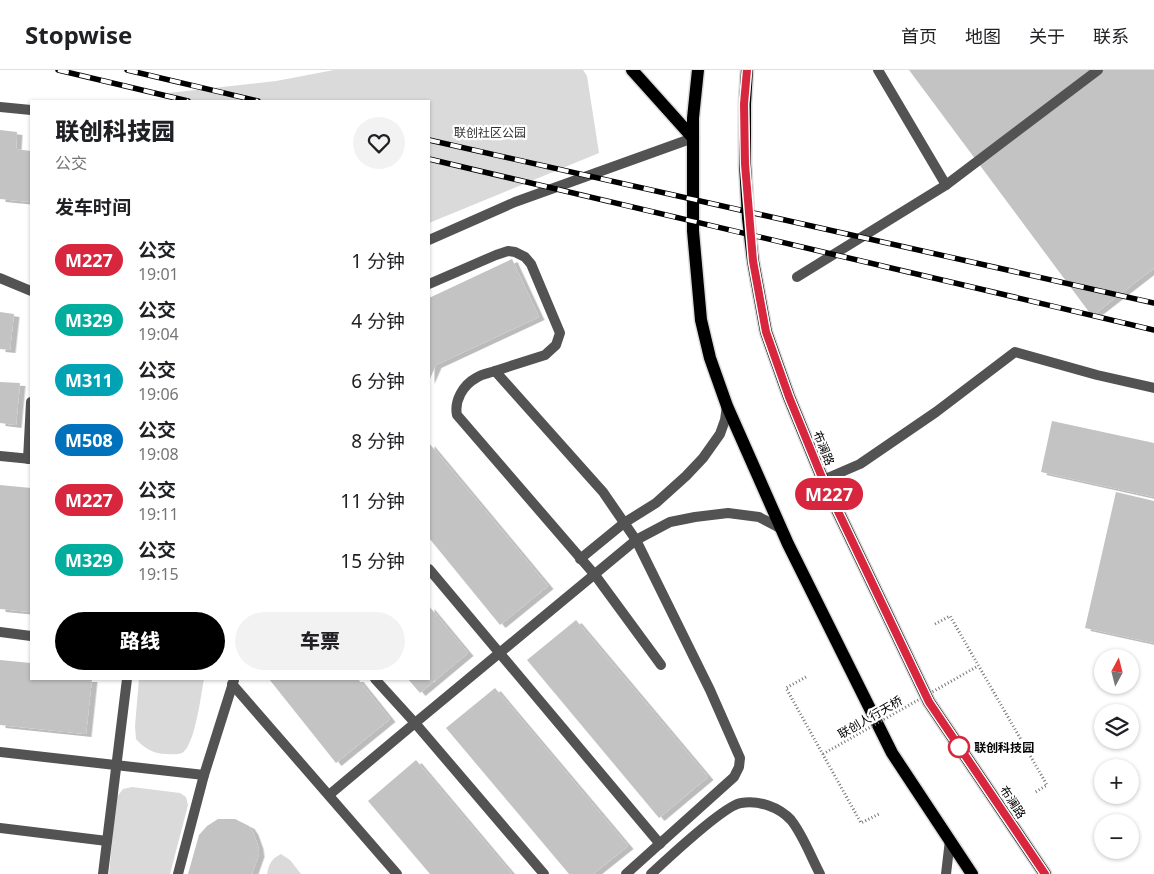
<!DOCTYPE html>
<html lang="zh">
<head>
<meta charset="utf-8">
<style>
  :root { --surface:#fff; --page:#f2f2f2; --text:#202124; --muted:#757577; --line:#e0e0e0; --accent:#000 }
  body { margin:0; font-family:"Noto Sans","Noto Sans SC",sans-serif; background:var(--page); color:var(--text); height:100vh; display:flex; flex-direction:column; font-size:19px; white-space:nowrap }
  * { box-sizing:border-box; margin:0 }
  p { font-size:16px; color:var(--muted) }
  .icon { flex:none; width:28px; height:28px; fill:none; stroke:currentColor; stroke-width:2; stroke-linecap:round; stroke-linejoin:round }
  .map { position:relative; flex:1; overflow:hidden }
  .side { position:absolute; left:30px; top:30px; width:400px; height:580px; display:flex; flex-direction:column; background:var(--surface); border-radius:0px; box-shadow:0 1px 4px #0004 }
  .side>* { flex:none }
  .badge { padding:0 10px; border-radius:16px; font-size:18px; line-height:32px }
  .needle { width:32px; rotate:7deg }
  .buttons { position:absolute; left:1094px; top:579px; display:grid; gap:10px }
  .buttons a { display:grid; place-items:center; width:45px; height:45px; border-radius:50%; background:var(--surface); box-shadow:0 1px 4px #0004; font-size:25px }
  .map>.badge { position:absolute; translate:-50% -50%; box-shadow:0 0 0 2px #fff }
  h2 { padding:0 25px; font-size:19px; line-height:45px }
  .round { display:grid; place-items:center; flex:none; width:52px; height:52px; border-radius:26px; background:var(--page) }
  .head { display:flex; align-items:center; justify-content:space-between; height:85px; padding:0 25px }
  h1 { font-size:24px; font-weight:800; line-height:38px }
  .action { display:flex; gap:10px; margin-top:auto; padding:10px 25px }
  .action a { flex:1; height:58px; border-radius:30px; background:var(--accent); color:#fff; font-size:20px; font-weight:800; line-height:58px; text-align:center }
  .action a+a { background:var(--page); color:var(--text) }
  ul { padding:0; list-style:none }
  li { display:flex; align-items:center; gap:15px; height:60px; padding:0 25px }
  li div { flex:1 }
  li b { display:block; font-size:19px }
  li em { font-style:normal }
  li .badge { min-width:55px; font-weight:700; text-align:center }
  header { display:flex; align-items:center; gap:30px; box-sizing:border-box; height:70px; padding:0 25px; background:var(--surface); border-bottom:1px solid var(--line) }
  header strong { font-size:24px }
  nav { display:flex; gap:28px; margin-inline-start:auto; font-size:18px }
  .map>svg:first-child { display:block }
  .green { fill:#dadada }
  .building { fill:#c3c3c3; filter:url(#shadow) }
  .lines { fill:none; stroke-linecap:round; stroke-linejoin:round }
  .primary-casing { stroke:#dbdbdb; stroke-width:15 }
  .path { stroke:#757575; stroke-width:3; stroke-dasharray:1 2.5; stroke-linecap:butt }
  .service { stroke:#535353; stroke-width:10 }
  .primary { stroke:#000; stroke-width:12 }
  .rail-casing { stroke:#000; stroke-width:5.5 }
  .rail { stroke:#fff; stroke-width:4; stroke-dasharray:11; stroke-linecap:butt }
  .path-bridge { stroke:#757575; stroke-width:3; stroke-dasharray:1 2.5; stroke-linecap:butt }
  .line-casing { stroke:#fff; stroke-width:11 }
  .line { stroke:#d7263d; stroke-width:8 }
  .stop-dot { fill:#fff; stroke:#d7263d; stroke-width:2.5 }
  .labels { text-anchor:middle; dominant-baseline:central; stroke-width:4.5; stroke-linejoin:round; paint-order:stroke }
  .park-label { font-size:12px; fill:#313131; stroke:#fff }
  .street-label { font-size:12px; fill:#000; stroke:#fff }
  .stop-label { font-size:12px; font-weight:bold; fill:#000; stroke:#fff; text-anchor:start }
</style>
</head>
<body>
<header>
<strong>Stopwise</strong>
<nav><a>首页</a><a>地图</a><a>关于</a><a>联系</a></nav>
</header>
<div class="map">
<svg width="1154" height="804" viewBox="0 0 1154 804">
  <defs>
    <filter id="shadow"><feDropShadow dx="5.5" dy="3" stdDeviation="0" flood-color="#0004"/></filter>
  </defs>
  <rect width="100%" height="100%" fill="#fff"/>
  <!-- green -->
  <g class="green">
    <path d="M334,0H583L587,6L599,83L429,153V31H179L168,23L276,11Z"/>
    <path d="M139,609H204C201,624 195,676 182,683C178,685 171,684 166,684C154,684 144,678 136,669L135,656Z"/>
    <path d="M132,717L180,723L186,727L188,735L170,804H109L116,728L123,719Z"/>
    <path d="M281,784L290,790L301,804H267C269,794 271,789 281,784Z"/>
  </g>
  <!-- building -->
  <g class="building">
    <path d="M909,0H1154V198L1092,246Z"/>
    <path d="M0,60L17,62L16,79L31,81V132L0,129Z"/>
    <path d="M512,189L539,247L436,295L429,311V228Z"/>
    <path d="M0,242L14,244L10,280L0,279Z"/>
    <path d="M0,312L20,313L16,355L0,353Z"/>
    <path d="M1052,351L1154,373V427L1041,402Z"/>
    <path d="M429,373L548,516L500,555L429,468Z"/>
    <path d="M0,415L31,418V542L0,539Z"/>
    <path d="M1116,422L1154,431V573L1085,558Z"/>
    <path d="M429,536L468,583L420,623L408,609H429Z"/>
    <path d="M576,550L708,707L659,748L527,590Z"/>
    <path d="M0,590L31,593V609H92L86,664L0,655Z"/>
    <path d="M269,609H358L390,649L336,693Z"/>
    <path d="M495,618L628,776L593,804H569L446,658Z"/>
    <path d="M416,690L512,804H430L368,731Z"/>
    <path d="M218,749H235L249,756L253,762L258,776L259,784L252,804H188L199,765L207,756Z"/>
  </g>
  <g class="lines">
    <!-- primary casing -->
    <g class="primary-casing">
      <g id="primary">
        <path d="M632,0L693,68"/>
        <path d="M698,0L693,48V161L701,250L710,288L727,336L788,474L892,683L972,804"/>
        <path d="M747,0L745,34V94L748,148L753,191L766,262L789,327L823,410L929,632L1045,804"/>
      </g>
    </g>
    <!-- path -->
    <g class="path">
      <path d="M935,554L950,546L1047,715L1034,723"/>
      <path d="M806,607L786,618L861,753L879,744"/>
    </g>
    <!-- service -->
    <g class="service">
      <path d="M878,0L946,115"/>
      <path d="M0,37L31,40"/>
      <path d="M429,170L515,132L693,68"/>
      <path d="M797,207L946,115L1098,0"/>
      <path d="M0,208L31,221"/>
      <path d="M429,214L496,185L508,181L515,182L525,187L531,194L560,263L556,275L545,285L495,301L603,422L636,470L710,620L740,688L739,697L734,707L626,804"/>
      <path d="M495,301C489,303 481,304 476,308C463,315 454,331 457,345L595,505L661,595"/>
      <path d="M0,386L31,389"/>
      <path d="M28,389L31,332"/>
      <path d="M823,410L860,394L936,342L1015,282L1097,305L1154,318"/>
      <path d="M580,489L624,453L656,433L686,406L703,388L720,364L725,350L727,336"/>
      <path d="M429,499L660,774"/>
      <path d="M0,562L31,566"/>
      <path d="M375,609L415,653L636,470L670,452L695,447L728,443L759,447L780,458"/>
      <path d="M232,614L397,804"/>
      <path d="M0,682L204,705"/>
      <path d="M329,725L415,653L544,804"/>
      <path d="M0,758L107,771"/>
      <path d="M103,804L127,609"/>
      <path d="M178,804L204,705L234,610"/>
      <path d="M651,804C666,790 725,735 741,733C759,730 779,737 791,750C803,765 811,787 820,804"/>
      <path d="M946,804L950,770"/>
    </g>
    <!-- primary -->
    <use href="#primary" class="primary"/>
    <!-- rail casing -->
    <g class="rail-casing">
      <g id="rail">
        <path d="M58,0L188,31"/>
        <path d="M127,0L258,31"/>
        <path d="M429,70L1154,233"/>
        <path d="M429,89L1154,260"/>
      </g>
    </g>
    <!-- rail -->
    <use href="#rail" class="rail"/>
    <!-- path-bridge -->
    <path class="path-bridge" d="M823,684L978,596"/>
  </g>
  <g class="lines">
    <!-- line casing -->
    <g class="line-casing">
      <path id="line" d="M747,0L744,34L745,94L753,191L766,262L789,327L823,410L929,632L1045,804"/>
    </g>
    <!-- line -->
    <use href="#line" class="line"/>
  </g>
  <!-- markers -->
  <circle class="stop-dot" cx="959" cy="677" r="10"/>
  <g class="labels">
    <!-- park labels -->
    <g class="park-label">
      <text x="490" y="62">联创社区公园</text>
    </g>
    <!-- street labels -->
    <g class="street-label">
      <text transform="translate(824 378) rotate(68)">布澜路</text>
      <text transform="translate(870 647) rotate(-30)">联创人行天桥</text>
      <text transform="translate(1013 732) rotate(56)">布澜路</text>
    </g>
    <!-- stop labels -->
    <g class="stop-label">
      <text x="974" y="677">联创科技园</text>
    </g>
  </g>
</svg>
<div class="buttons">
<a><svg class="needle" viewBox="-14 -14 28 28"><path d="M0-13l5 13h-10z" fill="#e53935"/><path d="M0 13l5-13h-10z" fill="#757577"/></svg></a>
<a><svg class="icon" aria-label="layers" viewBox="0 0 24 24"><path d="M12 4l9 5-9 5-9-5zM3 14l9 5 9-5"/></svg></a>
<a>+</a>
<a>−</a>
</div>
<b class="badge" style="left:829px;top:424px;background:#d7263d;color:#fff">M227</b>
<section class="side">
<div class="head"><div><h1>联创科技园</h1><p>公交</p></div><a class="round"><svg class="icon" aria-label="heart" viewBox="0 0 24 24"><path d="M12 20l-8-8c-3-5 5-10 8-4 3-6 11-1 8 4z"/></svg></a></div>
<h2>发车时间</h2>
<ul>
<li><span class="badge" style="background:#d7263d;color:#fff">M227</span><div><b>公交</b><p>19:01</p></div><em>1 分钟</em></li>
<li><span class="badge" style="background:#01ad9c;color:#fff">M329</span><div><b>公交</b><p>19:04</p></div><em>4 分钟</em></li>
<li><span class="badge" style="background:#00a3b4;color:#fff">M311</span><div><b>公交</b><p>19:06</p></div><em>6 分钟</em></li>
<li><span class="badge" style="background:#0072bc;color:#fff">M508</span><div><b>公交</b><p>19:08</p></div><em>8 分钟</em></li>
<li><span class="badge" style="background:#d7263d;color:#fff">M227</span><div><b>公交</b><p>19:11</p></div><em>11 分钟</em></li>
<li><span class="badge" style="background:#01ad9c;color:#fff">M329</span><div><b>公交</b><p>19:15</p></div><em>15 分钟</em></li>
</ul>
<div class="action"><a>路线</a><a>车票</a></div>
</section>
</div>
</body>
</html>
